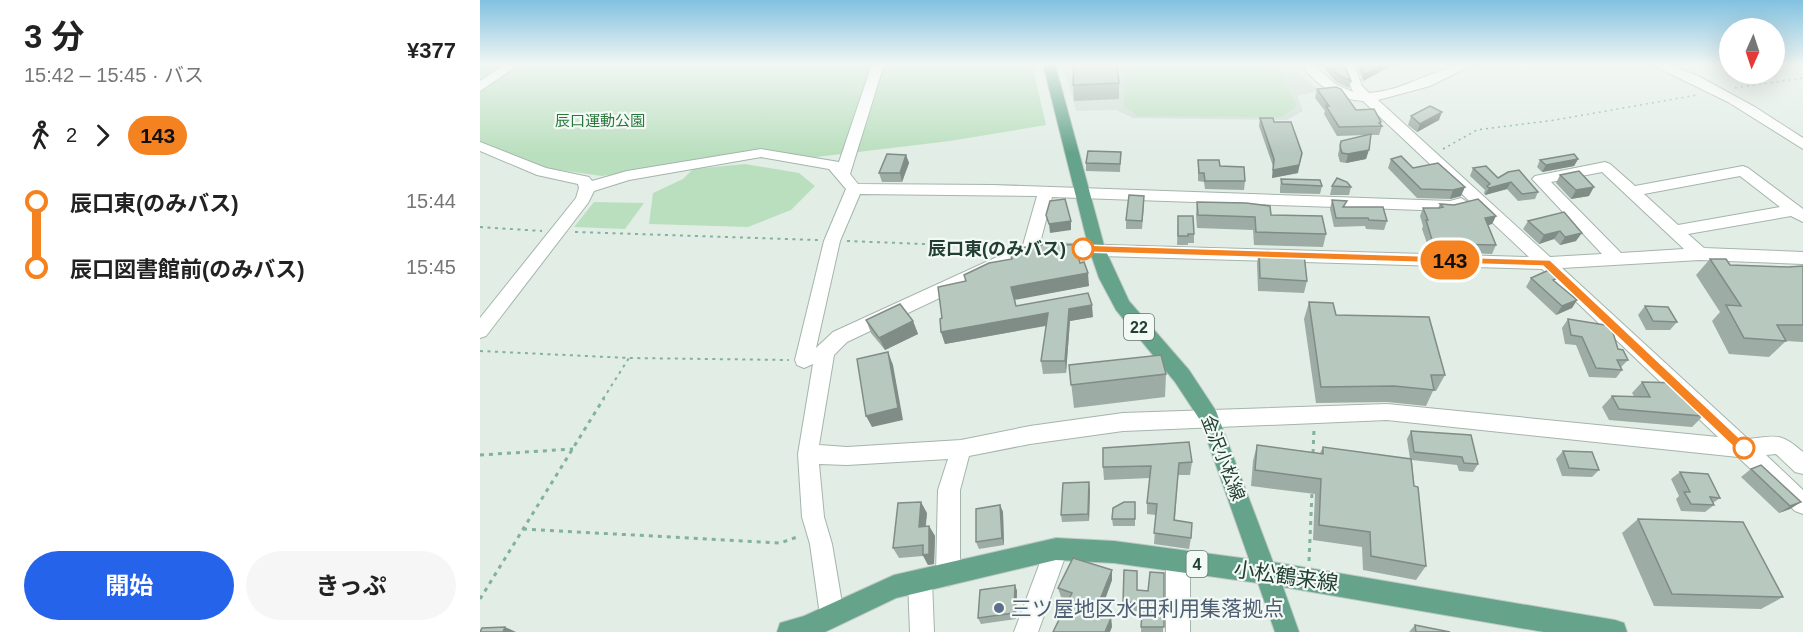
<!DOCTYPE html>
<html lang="ja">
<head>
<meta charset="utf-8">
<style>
  :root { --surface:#fff; --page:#f6f6f6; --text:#222; --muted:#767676; --accent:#2563eb }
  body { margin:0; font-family:Helvetica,"Noto Sans JP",sans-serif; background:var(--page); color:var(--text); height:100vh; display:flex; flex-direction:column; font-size:22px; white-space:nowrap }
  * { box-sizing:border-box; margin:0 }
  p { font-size:20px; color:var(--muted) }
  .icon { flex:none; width:33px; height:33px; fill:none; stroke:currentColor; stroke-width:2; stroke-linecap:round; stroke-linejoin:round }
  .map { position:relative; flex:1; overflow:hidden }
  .drawer { display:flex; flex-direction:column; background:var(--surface); width:480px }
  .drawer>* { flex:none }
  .badge { padding:0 12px; border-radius:20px; font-size:21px; line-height:39px }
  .needle { width:39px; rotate:183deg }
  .buttons { position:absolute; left:1239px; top:18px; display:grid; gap:12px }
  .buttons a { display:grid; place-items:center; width:66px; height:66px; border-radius:50%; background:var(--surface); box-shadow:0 6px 24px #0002; font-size:30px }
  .map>.badge { position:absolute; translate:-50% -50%; box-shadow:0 0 0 3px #fff }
  .legs { display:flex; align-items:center; gap:9px; height:66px; padding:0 24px; font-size:20px }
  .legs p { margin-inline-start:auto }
  .summary { display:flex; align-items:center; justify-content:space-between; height:102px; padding:0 24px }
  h1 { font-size:33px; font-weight:700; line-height:45px }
  .cta { display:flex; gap:12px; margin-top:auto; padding:12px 24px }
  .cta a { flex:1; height:69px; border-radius:36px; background:var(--accent); color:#fff; font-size:24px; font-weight:700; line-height:69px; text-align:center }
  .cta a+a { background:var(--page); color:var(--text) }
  ul { padding:0 24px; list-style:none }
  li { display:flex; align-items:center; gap:21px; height:66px; font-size:22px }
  li i { display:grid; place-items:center; width:9px; height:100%; margin:0 8px; background:currentColor }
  li i::after { content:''; width:15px; height:15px; margin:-8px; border:4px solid; border-radius:50%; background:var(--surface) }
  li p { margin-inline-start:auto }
  li:first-child i { background:linear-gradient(#0000 50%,currentColor 0) }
  li:last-child i { background:linear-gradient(currentColor 50%,#0000 0) }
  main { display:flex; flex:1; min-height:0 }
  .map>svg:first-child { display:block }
  .built { fill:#d0ddd5 }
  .green { fill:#badfbe }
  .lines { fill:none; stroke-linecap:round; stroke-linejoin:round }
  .minor-casing { stroke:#a4b5ac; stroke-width:2 }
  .major-casing { stroke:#c1c9c6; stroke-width:2 }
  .path-far2 { stroke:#82b29b; stroke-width:1.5; stroke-dasharray:2 4; stroke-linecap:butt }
  .path-far1 { stroke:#82b29b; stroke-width:2; stroke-dasharray:3 4.5; stroke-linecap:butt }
  .path { stroke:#82b29b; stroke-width:3; stroke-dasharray:4 5; stroke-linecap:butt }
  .minor { fill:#fff; fill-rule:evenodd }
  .major { fill:#65a48a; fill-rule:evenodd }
  .wall { fill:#9daca4 }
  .shaded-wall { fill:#808c86 }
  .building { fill:#b7c8bf; stroke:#808c86; stroke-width:1.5 }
  .line-1 { fill:#f58220; stroke:#fff; stroke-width:1.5 }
  .stop-1-dot { fill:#fff; stroke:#f58220; stroke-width:3 }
  .service-dot { fill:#5c6f8a; stroke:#f3f9f5; stroke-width:2 }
  .labels { text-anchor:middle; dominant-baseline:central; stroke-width:4.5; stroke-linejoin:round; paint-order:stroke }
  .far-park-label { font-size:15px; fill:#2a773c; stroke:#f3f9f5 }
  .shield { fill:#f3f9f5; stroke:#60776c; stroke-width:1.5 }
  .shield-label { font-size:16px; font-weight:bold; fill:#213f32 }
  .stop-label { font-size:18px; font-weight:bold; fill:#213f32; stroke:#f3f9f5; text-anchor:end }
  .street-label { font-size:18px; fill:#213f32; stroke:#f3f9f5 }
  .near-street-label { font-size:21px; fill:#213f32; stroke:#f3f9f5 }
  .near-service-label { font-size:21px; fill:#4e5e75; stroke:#f3f9f5; text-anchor:start }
</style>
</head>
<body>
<main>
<section class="drawer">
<div class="summary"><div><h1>3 分</h1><p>15:42 – 15:45 · バス</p></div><b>¥377</b></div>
<div class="legs"><svg class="icon" aria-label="walk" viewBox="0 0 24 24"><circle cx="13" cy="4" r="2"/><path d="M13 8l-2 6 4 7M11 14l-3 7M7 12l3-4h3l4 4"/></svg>2<svg class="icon" aria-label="forward" viewBox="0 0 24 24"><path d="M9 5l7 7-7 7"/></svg><b class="badge" style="background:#f58220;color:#111">143</b></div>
<ul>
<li><i style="color:#f58220"></i><b>辰口東(のみバス)</b><p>15:44</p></li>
<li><i style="color:#f58220"></i><b>辰口図書館前(のみバス)</b><p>15:45</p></li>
</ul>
<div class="cta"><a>開始</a><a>きっぷ</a></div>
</section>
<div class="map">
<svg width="1323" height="632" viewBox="0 0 1323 632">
  <rect width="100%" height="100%" fill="#e2ede6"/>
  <!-- built -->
  <path class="built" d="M583,64H808L839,91L817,96L823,111L807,120L653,118L636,110L596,111Z"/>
  <!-- green -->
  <g class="green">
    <path d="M0,64H552L566,125L470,141L336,157L271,154L122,176L65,168L0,142Z"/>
    <path d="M645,64H795L817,106L801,117L658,116L644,106Z"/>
    <path d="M265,164L319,173L335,186L311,210L268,227L169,224L173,193L203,179L213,169Z"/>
    <path d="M114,202L164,203L145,229L94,227Z"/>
  </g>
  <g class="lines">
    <!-- minor casing -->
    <g class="minor-casing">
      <g id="minor">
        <path d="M25,64H40L0,91V81Z"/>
        <path d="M392,64H404L370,174L378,184L513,185L970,201L981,198L989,203L987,207L970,211L572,197L560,243L1049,257L883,101C856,99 837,85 820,64H834L855,84L873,92L862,64H874L882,86L889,93C927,91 958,64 994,64L950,86L898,100L1070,257L1122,254L1055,182L1052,179L1055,176L1125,162L1130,164L1155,186L1263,166L1268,168L1323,209V222L1311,216L1208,234L1224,248L1323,252V264L1220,260L1082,268L1268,439C1297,436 1300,432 1323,452V474L1315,472L1296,454L1286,455L1323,490V514L1315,511L1258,457L907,420L643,431L550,444L489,456L480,490V574L476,582L468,586L460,582L456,574L458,490L468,459L367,465L339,464L344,517L352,544L364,615L361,624L352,627L343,624L340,615L330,544L322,517L318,454L333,364L324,368L317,365L315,360L344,241L366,189L349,169L281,157L149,180L114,191L108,203L6,336L0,338V318L96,198L99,188L98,184L57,175L0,151V142L66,168L109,177L112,181L147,171L281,149L359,162ZM1122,172L1204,249L1141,253L1071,182ZM1260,176L1300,207L1198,225L1164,194ZM380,194L557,196L543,245L353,332L336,348L360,241ZM552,254L1062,269L1238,437L907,404L643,413L550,426L481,440L367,447L339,445L354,355L367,342Z"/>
        <path d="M1170,64H1189L1220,77L1275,107L1323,138V149L1248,102Z"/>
        <path d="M576,538L584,541L588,549L558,632H534L568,541Z"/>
        <path d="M698,550L706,553L710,561V632H686V561L690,553Z"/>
        <path d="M440,569L448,573L452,581L454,632H430L428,581L432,573Z"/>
      </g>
    </g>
    <!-- major casing -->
    <g class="major-casing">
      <path id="major" d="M563,64H575L625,249L649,301L709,370L736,411L793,562L1135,620L1144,623L1147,632H1064L803,587L819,632H795L778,583L634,563L576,560L416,598L345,632H297L300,623L324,616L414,575L576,538L634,541L769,559L720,420L695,382L636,310L619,278L609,249Z"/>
    </g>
    <!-- path-far2 -->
    <g class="path-far2">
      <path d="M1255,88L1323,78"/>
      <path d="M963,149L997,130L1075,120L1217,95"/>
    </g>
    <!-- path-far1 -->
    <g class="path-far1">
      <path d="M0,227L62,231"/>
      <path d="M95,232L338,240"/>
      <path d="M367,241L521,247"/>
      <path d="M0,351L149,358L309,360"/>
      <path d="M123,399L149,358"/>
    </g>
    <!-- path -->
    <g class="path">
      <path d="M833,453L834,429"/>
      <path d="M0,455L93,449"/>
      <path d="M43,529L300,543L320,536"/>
      <path d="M829,561L832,492"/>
      <path d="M0,599L124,398"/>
    </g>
    <!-- minor -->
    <use href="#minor" class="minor"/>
    <!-- major -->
    <use href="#major" class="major"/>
  </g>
  <!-- wall -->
  <g class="wall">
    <path d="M838,64H864L871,81L869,88L856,82L844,68Z"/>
    <path d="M876,64H915L883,81Z"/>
    <path d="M639,83V99L594,101L593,85Z"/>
    <path d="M837,89L876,110L901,122L900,125L902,126L899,135H891L886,159L866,163L860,162L858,155L861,141L887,135L857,136L844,114L845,111L835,98Z"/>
    <path d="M931,116L959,120L937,132L928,125Z"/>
    <path d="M780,118L794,122L818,173L792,178L793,166L779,126Z"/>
    <path d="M641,152L640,172L606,171V163Z"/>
    <path d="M426,155L429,163L422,182H402L399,173Z"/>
    <path d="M911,159L933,168L958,163L981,196L970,199L937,198L908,168Z"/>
    <path d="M1098,159L1094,166L1062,172L1057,167L1060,160Z"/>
    <path d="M718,160L740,166L765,181L764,190L725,189L724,182L718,181Z"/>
    <path d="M993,168L1018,178L1028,172L1058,192L1055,199L1038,201L1027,189L1005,195L1004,193L1005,190L990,176Z"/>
    <path d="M1080,175L1109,196L1091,199L1076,183Z"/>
    <path d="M801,179L842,186L840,194L800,193V188Z"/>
    <path d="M852,186L871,187L869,195H850Z"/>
    <path d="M852,200L866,207L907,221L904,230L886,229L885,226L854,227L850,209Z"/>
    <path d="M717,202L791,215L846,234L843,247L774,245L773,230L717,228L716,215Z"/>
    <path d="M960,204L1016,216L1012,224L1008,225L1016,245L1012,254L964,252L963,250L949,249L942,229L943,226L940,216L943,208H958Z"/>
    <path d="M664,205L662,229H646V220Z"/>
    <path d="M1084,212L1096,241L1080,245L1074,239L1059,244L1043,229L1048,221Z"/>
    <path d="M698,216L714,234V243H708V245H697Z"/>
    <path d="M779,251L827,281L824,293L778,291L777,264Z"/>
    <path d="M1230,259L1250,265L1308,267L1323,266V342L1306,341L1289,357L1249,354L1232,321L1240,312L1216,275Z"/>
    <path d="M600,263L609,286L535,299L536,306L613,317L590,321L586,373L563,374L561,361L566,326L465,344L461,332L462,318L486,281Z"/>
    <path d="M1051,278L1097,300L1092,308L1076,315L1046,287Z"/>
    <path d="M829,302L856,315L965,375L956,391H953L946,406L907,402L836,403L824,319Z"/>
    <path d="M1165,306L1197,322L1190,330H1166L1158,315Z"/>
    <path d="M1088,319L1138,349L1148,360L1141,367L1142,370L1136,378L1109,377L1096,345L1085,344L1082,328Z"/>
    <path d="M386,320L433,321L438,334L405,350L391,333Z"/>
    <path d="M589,365L686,374L685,397L594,408Z"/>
    <path d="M1162,382L1223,416L1212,427L1129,420L1122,407L1132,396H1154L1152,393Z"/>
    <path d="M931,431L998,464L993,472L979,471L977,465L932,460L934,486L946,566L936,580L883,570L882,547L833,540L835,494L771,486L773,461L777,445L840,453L843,447L930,459L927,439Z"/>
    <path d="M1083,451L1119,470L1112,477L1082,476L1076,459Z"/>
    <path d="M712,462L710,475H698L695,520L711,538L709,549L674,544L676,515L667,514V503L670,478L624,480L623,467Z"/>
    <path d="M1271,469L1321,502L1310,509L1299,513L1261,477Z"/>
    <path d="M1200,472L1240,498L1233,503L1234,505L1225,512L1201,511L1196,499L1199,496L1191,479Z"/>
    <path d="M610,490L609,521L582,522L581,515Z"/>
    <path d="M655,502V526H633L632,519Z"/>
    <path d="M520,505L523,512L524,545L499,549L496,542Z"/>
    <path d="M447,513L446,526H449L455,536L454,564L448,565L443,556L419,558L413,548Z"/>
    <path d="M1158,519L1303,597L1281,609L1174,606L1142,533Z"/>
    <path d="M684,573L683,632H661L662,610L643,613V603L657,590L668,591Z"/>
    <path d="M632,580L620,613L631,618L632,627L589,600L581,597L578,588Z"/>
    <path d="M535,585L537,591L536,619L501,624L498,618Z"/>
    <path d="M935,625L970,632H929Z"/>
  </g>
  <!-- shaded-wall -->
  <g class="shaded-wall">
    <path d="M905,64H915L883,81L884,74Z"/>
    <path d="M962,112L959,120L937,132L940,124Z"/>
    <path d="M889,150L886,159L866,163L868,154Z"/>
    <path d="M822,153L818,173L792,178L793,170Z"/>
    <path d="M426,155L429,163L422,182L420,173Z"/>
    <path d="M1098,159L1094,166L1062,172L1066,165Z"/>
    <path d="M1031,182L1027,189L1005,195L1009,188Z"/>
    <path d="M985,187L981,196L970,199L973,190Z"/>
    <path d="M1114,187L1109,196L1091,199L1096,190Z"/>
    <path d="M1016,216L1012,224L1001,227L1005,218Z"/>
    <path d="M591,221V230L570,233L569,224Z"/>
    <path d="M1080,231L1074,239L1059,244L1064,235Z"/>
    <path d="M1102,233L1096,241L1080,245L1085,237Z"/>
    <path d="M608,273L609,286L534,300L531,287Z"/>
    <path d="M1097,300L1092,308L1076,315L1082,306Z"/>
    <path d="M612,305L613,317L590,321L586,373L585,361L589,309Z"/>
    <path d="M568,313L569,325L465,344L461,332Z"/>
    <path d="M433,321L438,334L405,350L399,338Z"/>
    <path d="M408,352L413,365L423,420L392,427L386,416Z"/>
    <path d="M609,482L610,490L609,521L608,514Z"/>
    <path d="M441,502L447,513L444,537L439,527Z"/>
    <path d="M1321,502L1310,509L1299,513L1310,506Z"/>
    <path d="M520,505L523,512L524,545L522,538Z"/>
    <path d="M449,526L455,536L454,564L448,565L443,555Z"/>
    <path d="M632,570V580L619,616L617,607Z"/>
    <path d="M535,585L537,591L536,619L534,613Z"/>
    <path d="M631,618L632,627L630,632H625Z"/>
    <path d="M25,627L36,632H23Z"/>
  </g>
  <!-- building -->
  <g class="building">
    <path d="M594,64H637L639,83L593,85Z"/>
    <path d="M848,64H864L871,81L858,75Z"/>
    <path d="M881,64H905L884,74Z"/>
    <path d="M856,87L861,89L876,110L894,109L901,122L899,123L902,126L859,127L846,106H849L837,89Z"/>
    <path d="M950,106L962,112L940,124L931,116Z"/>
    <path d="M780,118H793L794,122H811L822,153L819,165L793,170L794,159Z"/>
    <path d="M891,134L889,150L868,154L862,153L860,146L861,141Z"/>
    <path d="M608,151L641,152L640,164L606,163Z"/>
    <path d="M407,154L426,155L420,173H399Z"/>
    <path d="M1094,154L1098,159L1066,165L1060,160Z"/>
    <path d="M921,156L933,168L958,163L985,187L973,190L941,189L911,159Z"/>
    <path d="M718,160H739L740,166L764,167L765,181H725L724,173H719Z"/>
    <path d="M1006,166L1018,178L1028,172L1039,170L1058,192L1042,194L1031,182L1009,188L1007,186L1010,184L993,168Z"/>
    <path d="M1099,171L1114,187L1096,190L1080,175Z"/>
    <path d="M857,178L867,182L871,187L852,186Z"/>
    <path d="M801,179L840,180L842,186L802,184Z"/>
    <path d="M649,195L664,196L662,221L646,220Z"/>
    <path d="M585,199L591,221L569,224L566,215L570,201Z"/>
    <path d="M998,199L1016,216L1005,218L1016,245L968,244L967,241L952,240L946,220H948L943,208H959L963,207L960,204L974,205Z"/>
    <path d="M852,200L867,201L863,207H903L907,221L889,220L888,218H856Z"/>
    <path d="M717,202L766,203L790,206L791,215L842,216L846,234L776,232L775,217L718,215Z"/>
    <path d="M1084,212L1102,233L1085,237L1080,231L1064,235L1048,221Z"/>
    <path d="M698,216H713L714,234H708V236H698Z"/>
    <path d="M567,244L595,245L600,263L604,262L608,273L531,287L536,306L608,293L612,305L589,309L585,361H561L568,313L461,332L460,319L462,318L458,287L486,281L484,275L509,263L532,259L530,253L540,248Z"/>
    <path d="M779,251L824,254L827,281L780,278Z"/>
    <path d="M1230,259H1246L1250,265L1308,267L1323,266V325H1297L1306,341L1264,338L1246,305L1261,306Z"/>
    <path d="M1069,270L1078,278L1073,280L1097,300L1082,306L1051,278Z"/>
    <path d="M829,302L853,303L856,315L949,317L965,375H951L954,390L914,386L841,387Z"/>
    <path d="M420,304L433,321L399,338L386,320Z"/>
    <path d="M1165,306L1188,307L1197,322L1173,321Z"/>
    <path d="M1088,319L1131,326L1138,349L1143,350L1148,360H1137L1142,370L1116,368L1102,337L1091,335Z"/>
    <path d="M408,352L418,408L386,416L377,359Z"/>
    <path d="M681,355L686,374L591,385L589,365Z"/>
    <path d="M1162,382L1201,383L1223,416L1139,409L1132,396L1170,397Z"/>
    <path d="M931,431L991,435L998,464L984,463L982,457L934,452Z"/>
    <path d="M709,442L712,462L699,463L694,520L712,523L711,538L674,533L677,504L667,503L671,466L623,467V448Z"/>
    <path d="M777,445L843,454V447L931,459L934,486L938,487L946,566L891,556L890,532L839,525L841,479L775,470Z"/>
    <path d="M1083,451L1112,452L1119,470L1089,468Z"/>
    <path d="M1281,465L1321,502L1310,506L1271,469Z"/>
    <path d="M1200,472L1228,474L1240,498L1230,497L1234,505L1211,504L1204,492H1210Z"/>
    <path d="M609,482L608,514L581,515L583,483Z"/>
    <path d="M441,502L439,527L449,526V554L443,555V545L413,548L418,503Z"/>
    <path d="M644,502H655V519H632L633,508Z"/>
    <path d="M520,505L522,538L496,542V509Z"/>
    <path d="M1158,519L1263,522L1303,597L1192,594Z"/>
    <path d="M593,558L632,570L617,607L609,608L631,618L625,632H573L592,593L578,588Z"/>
    <path d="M644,570L657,571V590L668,591L670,572L684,573V627H661L663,601L643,603Z"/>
    <path d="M535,585L534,613L498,618L500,590Z"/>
    <path d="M935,625L970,632H936Z"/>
    <path d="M25,627L23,632H0L2,628Z"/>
  </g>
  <!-- sky -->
  <linearGradient id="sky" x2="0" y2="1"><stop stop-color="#81c1e0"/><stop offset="0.42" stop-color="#f2f7f4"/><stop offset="1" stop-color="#f2f7f4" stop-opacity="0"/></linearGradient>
  <rect width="1323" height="153" fill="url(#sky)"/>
  <!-- line-1 -->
  <path class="line-1" d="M603,245L1070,260L1270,448L1268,452H1259L1063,266L603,252L598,249Z"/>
  <!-- markers -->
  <g class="stop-1-dot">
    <circle cx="603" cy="249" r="10"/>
    <circle cx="1264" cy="448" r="10"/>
  </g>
  <circle class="service-dot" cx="519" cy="608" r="6"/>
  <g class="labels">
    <!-- far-park labels -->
    <g class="far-park-label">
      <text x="120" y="120">辰口運動公園</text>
    </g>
    <!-- shield labels -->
    <g class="shield">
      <rect x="644" y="314" width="30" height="26" rx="4.5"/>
      <rect x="706.5" y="551" width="21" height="26" rx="4.5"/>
    </g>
    <g class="shield-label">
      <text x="659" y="327">22</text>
      <text x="717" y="564">4</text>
    </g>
    <!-- stop labels -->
    <g class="stop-label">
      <text x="586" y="249">辰口東(のみバス)</text>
    </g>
    <!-- street labels -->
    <g class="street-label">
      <text transform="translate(743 458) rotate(69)">金沢小松線</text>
    </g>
    <!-- near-street labels -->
    <g class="near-street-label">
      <text transform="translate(806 576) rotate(8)">小松鶴来線</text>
    </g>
    <!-- near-service labels -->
    <g class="near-service-label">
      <text x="531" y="608">三ツ屋地区水田利用集落拠点</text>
    </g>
  </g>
</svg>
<div class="buttons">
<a><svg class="needle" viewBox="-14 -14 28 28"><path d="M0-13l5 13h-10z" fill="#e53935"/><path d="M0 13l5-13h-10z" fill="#767676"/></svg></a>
</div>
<b class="badge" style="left:970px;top:260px;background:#f58220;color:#111">143</b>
</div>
</main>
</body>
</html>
